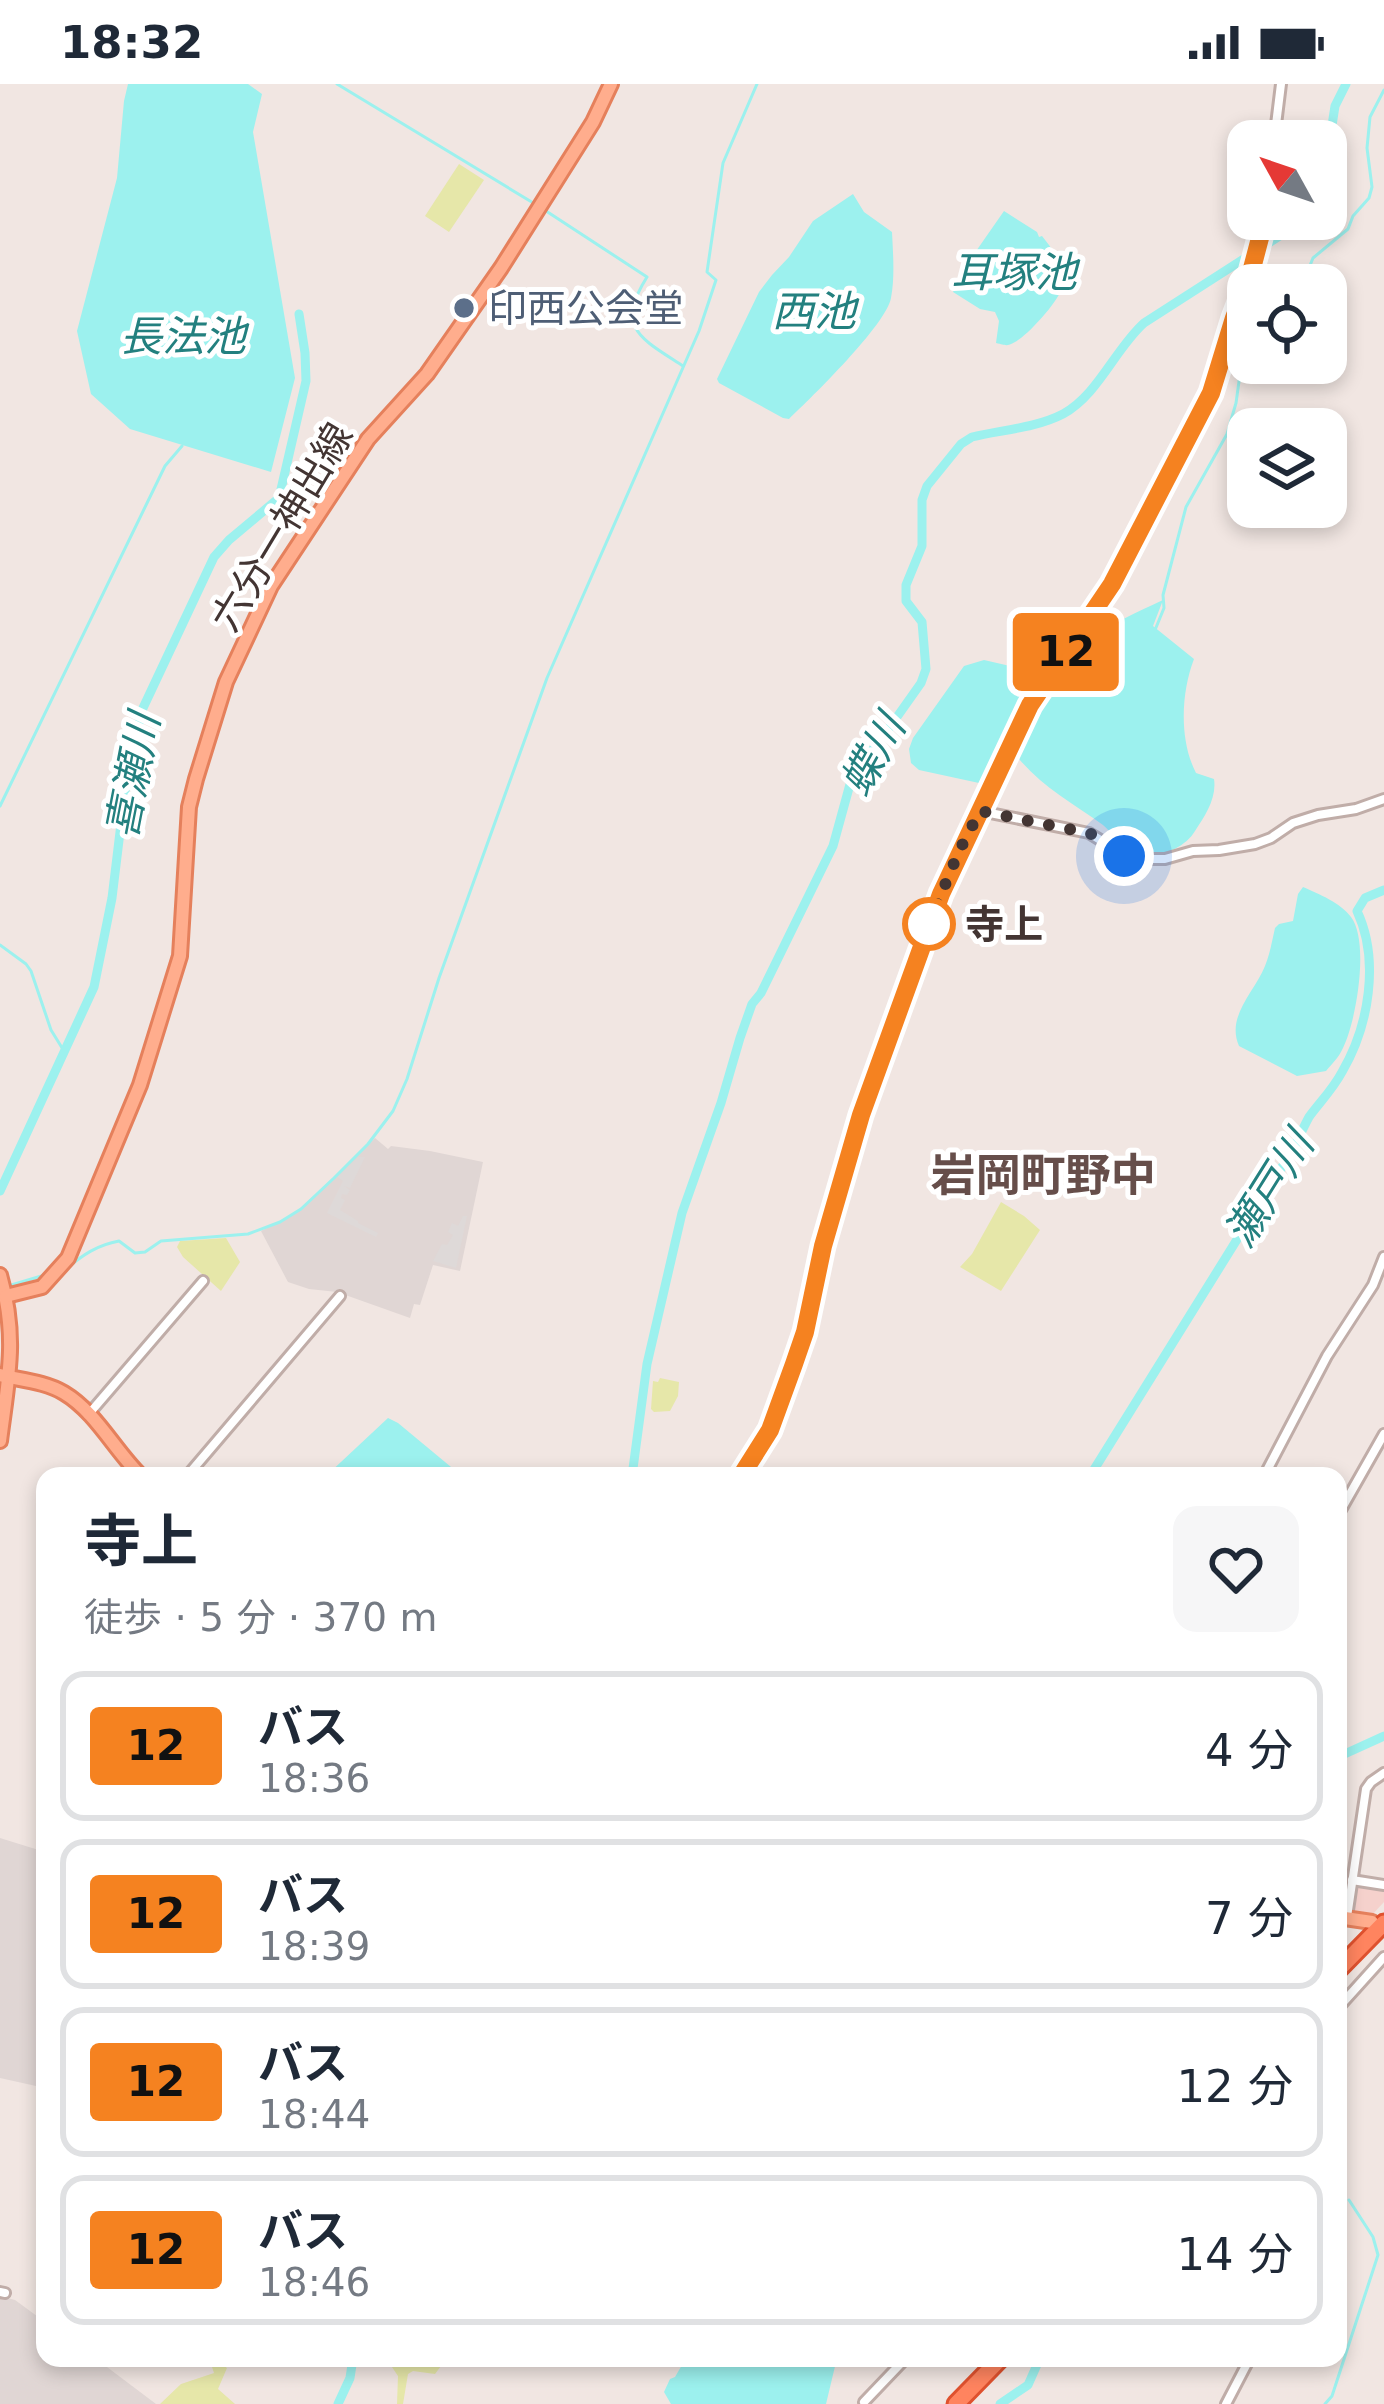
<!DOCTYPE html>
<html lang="ja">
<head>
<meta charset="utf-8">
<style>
  :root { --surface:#fff; --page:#f6f6f7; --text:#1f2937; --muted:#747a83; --line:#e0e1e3 }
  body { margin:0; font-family:"DejaVu Sans","Noto Sans JP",sans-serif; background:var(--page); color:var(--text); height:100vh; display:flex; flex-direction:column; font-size:45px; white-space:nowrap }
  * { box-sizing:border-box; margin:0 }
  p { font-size:39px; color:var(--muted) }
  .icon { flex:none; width:66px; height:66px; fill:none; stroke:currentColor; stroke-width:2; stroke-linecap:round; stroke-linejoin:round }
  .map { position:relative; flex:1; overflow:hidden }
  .sheet { position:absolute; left:36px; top:1383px; width:1311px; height:900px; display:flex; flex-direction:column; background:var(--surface); border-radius:24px; box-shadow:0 6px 18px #0003 }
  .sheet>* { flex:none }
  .badge { padding:0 24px; border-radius:9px; font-size:42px; line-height:78px }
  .needle { width:78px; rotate:310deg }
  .fabs { position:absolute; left:1227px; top:36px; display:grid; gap:24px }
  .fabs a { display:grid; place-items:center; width:120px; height:120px; border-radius:24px; background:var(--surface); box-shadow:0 6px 18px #0003; font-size:60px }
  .you { position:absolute; width:60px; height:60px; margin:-30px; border:9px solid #fff; border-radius:50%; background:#1a73e8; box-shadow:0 0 0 18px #1a73e833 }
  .map>.badge { position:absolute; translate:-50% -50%; box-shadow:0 0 0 6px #fff }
  .round { display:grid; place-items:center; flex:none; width:126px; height:126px; border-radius:24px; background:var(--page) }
  .headline { display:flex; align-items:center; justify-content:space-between; height:204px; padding:0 48px }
  h1 { font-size:57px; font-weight:700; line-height:90px }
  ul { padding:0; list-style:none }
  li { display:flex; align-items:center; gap:36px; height:150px; margin:0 24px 18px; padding:0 24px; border:6px solid var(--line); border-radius:24px }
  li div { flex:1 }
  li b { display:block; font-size:45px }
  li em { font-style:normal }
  li .badge { min-width:132px; font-weight:700; text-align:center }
  .status { display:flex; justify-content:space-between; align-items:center; height:84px; padding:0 60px; background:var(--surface); direction:ltr }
  .status svg { height:33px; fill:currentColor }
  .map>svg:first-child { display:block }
  .commercial { fill:#f5d1cc }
  .industrial { fill:#e0d6d4 }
  .green { fill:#e6e7a9 }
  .parking { fill:#ded9d8 }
  .water { fill:#9cf1ee }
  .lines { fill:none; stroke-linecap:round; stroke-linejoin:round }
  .stream { stroke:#9cf1ee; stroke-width:3 }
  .river { stroke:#9cf1ee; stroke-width:9 }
  .minor-casing { stroke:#c0ada8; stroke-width:14 }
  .major-casing { stroke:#e5805c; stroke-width:18 }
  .highway-casing { stroke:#df512e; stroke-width:21 }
  .minor { stroke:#fff; stroke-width:8 }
  .major { stroke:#ffad8d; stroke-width:12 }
  .highway { stroke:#ff845f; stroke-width:15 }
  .line-casing { stroke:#fff; stroke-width:27 }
  .line { stroke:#f58220; stroke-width:18 }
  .walk { stroke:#433533; stroke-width:12; stroke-dasharray:0 21.6 }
  .service-dot { fill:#5c6f8a; stroke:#fff; stroke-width:4.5 }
  .stop-dot { fill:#fff; stroke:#f58220; stroke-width:6 }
  .labels { text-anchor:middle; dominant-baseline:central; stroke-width:10; stroke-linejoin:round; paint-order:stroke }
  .service-label { font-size:39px; fill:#4e5e75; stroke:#fff; text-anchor:start }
  .street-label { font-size:39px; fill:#433533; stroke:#fff }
  .stop-label { font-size:39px; font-weight:bold; fill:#433533; stroke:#fff; text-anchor:start }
  .water-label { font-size:42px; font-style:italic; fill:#23807f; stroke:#fff }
  .quarter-label { font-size:45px; font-weight:bold; fill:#664e4a; stroke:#fff }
</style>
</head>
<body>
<div class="status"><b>18:32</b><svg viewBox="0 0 49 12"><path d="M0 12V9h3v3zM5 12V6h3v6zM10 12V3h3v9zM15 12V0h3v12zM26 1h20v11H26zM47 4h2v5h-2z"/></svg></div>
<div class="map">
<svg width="1384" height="2320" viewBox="0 0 1384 2320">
  <rect width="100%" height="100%" fill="#f1e6e2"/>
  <!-- commercial -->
  <path class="commercial" d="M1357,1800L1384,1804V1818L1370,1833L1350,1831Z"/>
  <!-- industrial -->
  <g class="industrial">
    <path d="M375,1054L388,1065L391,1062L430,1067L483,1078L460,1187L433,1181L420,1221L414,1220L410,1234L337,1208L309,1205L288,1198L261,1147L296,1129Z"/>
    <path d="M0,1754L45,1768V2004L0,1994Z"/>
    <path d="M0,2212L15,2216L45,2238V2274H95L156,2320H0Z"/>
  </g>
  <!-- green -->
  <g class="green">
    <path d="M459,80L484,96L449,148L425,132Z"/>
    <path d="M1001,1118L1024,1132L1040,1146L1001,1207L960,1183L972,1170Z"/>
    <path d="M226,1154L240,1178L221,1207L183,1173L177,1163L180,1157Z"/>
    <path d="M660,1294L679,1298L678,1312L670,1327L654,1328L651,1325L653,1297L658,1298Z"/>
    <path d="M206,2274H213L227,2284L218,2305L235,2320H160L181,2300L214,2289L212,2283L207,2282Z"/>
    <path d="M386,2274H447L435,2290L413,2287L408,2290L403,2320H397L398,2292Z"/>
  </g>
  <!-- parking -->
  <g class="parking">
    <path d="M358,1073H365L350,1104L344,1102L350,1106L347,1111L342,1110L341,1114L345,1116L340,1126L358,1137V1139L378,1149L376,1153L327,1129L343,1097L337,1093Z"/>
    <path d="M463,1132H467L456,1184L433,1177L442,1160L447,1161L453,1151L448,1148L452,1139L458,1142Z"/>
  </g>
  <!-- water -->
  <g class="water">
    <path d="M128,0H248L262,10L253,48L295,294L271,388L130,345L91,310L77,247L117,94L124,17Z"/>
    <path d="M853,110L864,128L892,148C893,169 895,193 891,214C886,241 812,313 789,335L783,334L719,299L717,295L759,208L772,191L789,173L813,137Z"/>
    <path d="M1004,127L1037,148L1039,153L1042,152C1054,167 1067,185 1061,206C1057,219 1027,252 1015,258C1006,263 1006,261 996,259L999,237L995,228L980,225L953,208L965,183Z"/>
    <path d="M1163,516L1153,542L1194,575C1181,609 1179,656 1196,689L1214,695C1217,714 1205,732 1195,747C1184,766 1150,779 1129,768C1118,762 1112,748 1103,741C1071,718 1039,701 1015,670C1032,631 1054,586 1087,558C1109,540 1138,528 1163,516Z"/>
    <path d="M984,576L1010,582L1037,597C1031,614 1020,624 1012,639C1001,660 996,683 979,699L919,686L911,679L909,665L913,654L964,582Z"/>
    <path d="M1303,803C1319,810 1341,819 1351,833C1370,858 1356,938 1343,964C1339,973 1332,980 1326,987L1297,992L1239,962C1226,932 1254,909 1265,882C1270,870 1272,857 1275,844L1279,840L1293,837L1298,810Z"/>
    <path d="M388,1334L398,1339L451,1383L444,1392H326Z"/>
    <path d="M686,2274H837L826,2320H671L664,2308L670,2295L675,2293Z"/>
  </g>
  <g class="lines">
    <!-- stream -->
    <g class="stream">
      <path d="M337,0L535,120"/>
      <path d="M543,125L647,193C615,244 640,254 683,282"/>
      <path d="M1299,201L1305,194L1313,174L1348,145L1353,132L1369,114L1372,103L1367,64L1370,33L1384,6"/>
      <path d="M1155,546L1164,524L1163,511L1186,423L1227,350L1236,319L1241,283L1248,266"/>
      <path d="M0,722L165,382L182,362"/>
      <path d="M0,861L26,880L31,887L51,946L64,967"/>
      <path d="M67,1184C83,1171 97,1161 119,1157L135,1169L145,1168L161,1157L248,1150L280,1138L301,1125L334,1094L368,1060L393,1027L407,995L439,894L547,594L699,247L716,196L707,188L723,79L757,0"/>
      <path d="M8,1202L48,1190"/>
      <path d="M1325,2320L1332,2312L1378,2171L1373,2153L1349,2116"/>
    </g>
    <!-- river -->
    <g class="river">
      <path d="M1326,80L1335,22L1346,0"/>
      <path d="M0,1107L94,903L112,814L128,682L143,624L214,473L229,456L279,414L306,297L305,269L299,230"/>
      <path d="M632,1392L647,1280L682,1129L721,1019L740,954L752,920L761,909L833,762L852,693L866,670L875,664L921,599L926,585L922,538L906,517V501L922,462V416L927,402L961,360L972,353C1001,346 1036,344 1063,330C1098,311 1115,265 1144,239L1306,135"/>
      <path d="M1090,1392L1292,1067C1298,1056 1303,1044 1309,1033C1320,1018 1333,1005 1342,988C1369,942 1380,876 1357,827L1365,814L1384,806"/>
      <path d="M1338,1673L1384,1652"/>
      <path d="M1338,1718V1735"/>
      <path d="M338,2320L350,2294L353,2274"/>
      <path d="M1000,2320L1028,2301L1040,2274"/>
    </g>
    <!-- minor casing -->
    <g class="minor-casing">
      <g id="minor">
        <path d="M1274,57L1281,0"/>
        <path d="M980,727L1089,749L1131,775H1165L1193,767L1219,766L1255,760L1271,754L1293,739L1318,731L1356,725L1384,715"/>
        <path d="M88,1331L203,1197"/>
        <path d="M187,1392L340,1212"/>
        <path d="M741,1392L770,1346L794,1281L804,1248L823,1163L861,1031L941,810L1031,621L1113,500L1211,309L1234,234L1250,192L1265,135"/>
        <path d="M1264,1392L1327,1272L1373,1201L1384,1173"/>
        <path d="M1338,1431L1384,1350"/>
        <path d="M1352,1796L1384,1801"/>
        <path d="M1347,1833L1366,1705L1371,1698L1384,1689"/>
        <path d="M1338,1924L1384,1873"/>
        <path d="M0,2208L5,2209"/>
        <path d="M864,2318L906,2274"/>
        <path d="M1226,2320L1250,2274"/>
      </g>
    </g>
    <!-- major casing -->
    <g class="major-casing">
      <g id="major">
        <path d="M0,1191C18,1254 8,1294 0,1357"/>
        <path d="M6,1212L42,1203L68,1174L140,1001L180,872L189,723L196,695L226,598L271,502L368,355L427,290L501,184L593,38L611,0"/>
        <path d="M0,1291C21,1296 46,1298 64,1309C96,1328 115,1367 141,1392"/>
        <path d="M1338,1833L1372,1838"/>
      </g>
    </g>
    <!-- highway casing -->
    <g class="highway-casing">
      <g id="highway">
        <path d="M1338,1886L1384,1839"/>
        <path d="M956,2320L1001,2274"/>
      </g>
    </g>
    <!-- minor -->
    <use href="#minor" class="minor"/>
    <!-- major -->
    <use href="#major" class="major"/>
    <!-- highway -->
    <use href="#highway" class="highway"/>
  </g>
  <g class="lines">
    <!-- line casing -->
    <g class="line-casing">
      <path id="line" d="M741,1392L770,1346L794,1280L805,1248L823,1162L861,1031L941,810L1030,621L1112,500L1211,309L1234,234L1250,192L1265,135"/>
    </g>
    <!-- line -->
    <use href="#line" class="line"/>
    <!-- walk -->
    <path class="walk" d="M929,840L959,767L980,727L1089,749L1100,754L1124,772"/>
  </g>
  <!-- markers -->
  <circle class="service-dot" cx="464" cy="224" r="12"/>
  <circle class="stop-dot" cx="929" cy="840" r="24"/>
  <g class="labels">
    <!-- service labels -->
    <g class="service-label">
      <text x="488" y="224">印西公会堂</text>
    </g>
    <!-- street labels -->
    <g class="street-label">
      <text transform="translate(282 443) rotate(-59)">六分一神出線</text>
    </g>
    <!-- stop labels -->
    <g class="stop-label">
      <text x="965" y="840">寺上</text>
    </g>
    <!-- water labels -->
    <g class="water-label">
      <text x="1014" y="188">耳塚池</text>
      <text x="814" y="227">西池</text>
      <text x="183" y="252">長法池</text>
      <text transform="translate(873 671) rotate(-61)">蝶川</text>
      <text transform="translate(133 692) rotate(-79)">喜瀬川</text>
      <text transform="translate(1269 1105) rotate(-58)">瀬戸川</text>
    </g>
    <!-- quarter labels -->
    <g class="quarter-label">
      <text x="1043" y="1091">岩岡町野中</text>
    </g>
  </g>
</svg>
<div class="fabs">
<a><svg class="needle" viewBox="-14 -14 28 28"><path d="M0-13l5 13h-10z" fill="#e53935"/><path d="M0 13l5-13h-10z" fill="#747a83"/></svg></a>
<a><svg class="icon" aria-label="locate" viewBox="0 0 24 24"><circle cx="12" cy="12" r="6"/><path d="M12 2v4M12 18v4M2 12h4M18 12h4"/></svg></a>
<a><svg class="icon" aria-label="layers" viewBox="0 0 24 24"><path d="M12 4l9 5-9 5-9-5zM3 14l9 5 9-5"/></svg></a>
</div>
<div class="you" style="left:1124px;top:772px"></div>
<b class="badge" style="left:1066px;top:568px;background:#f58220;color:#111">12</b>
<section class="sheet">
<div class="headline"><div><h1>寺上</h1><p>徒歩 · 5 分 · 370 m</p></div><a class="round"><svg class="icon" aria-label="heart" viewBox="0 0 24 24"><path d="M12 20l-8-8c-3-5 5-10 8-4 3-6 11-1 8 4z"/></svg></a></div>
<ul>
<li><span class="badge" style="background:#f58220;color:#111">12</span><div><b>バス</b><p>18:36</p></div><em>4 分</em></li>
<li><span class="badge" style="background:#f58220;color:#111">12</span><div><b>バス</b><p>18:39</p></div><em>7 分</em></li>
<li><span class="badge" style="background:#f58220;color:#111">12</span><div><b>バス</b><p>18:44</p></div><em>12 分</em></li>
<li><span class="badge" style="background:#f58220;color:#111">12</span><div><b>バス</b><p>18:46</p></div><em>14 分</em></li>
</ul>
</section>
</div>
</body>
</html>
